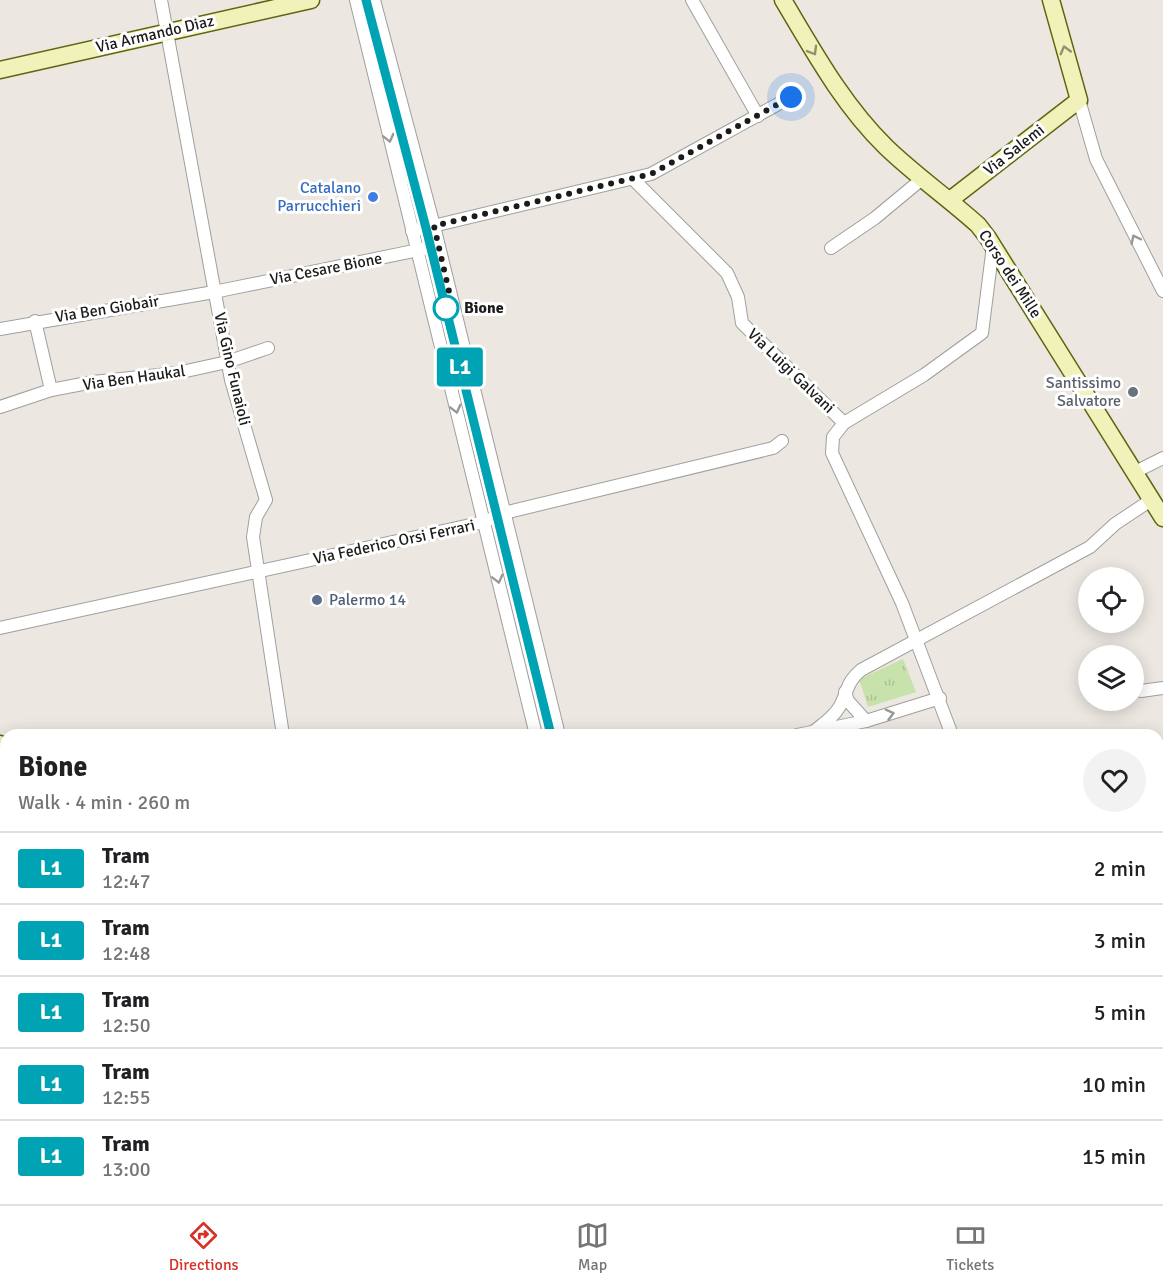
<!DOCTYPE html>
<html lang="en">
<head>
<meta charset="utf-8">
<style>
  :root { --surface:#fff; --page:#f2f2f2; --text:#202124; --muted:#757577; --line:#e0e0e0; --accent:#d93025 }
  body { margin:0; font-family:Signika,sans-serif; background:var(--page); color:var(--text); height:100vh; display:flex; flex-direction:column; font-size:22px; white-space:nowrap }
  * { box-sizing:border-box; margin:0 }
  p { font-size:20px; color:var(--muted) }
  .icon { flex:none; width:33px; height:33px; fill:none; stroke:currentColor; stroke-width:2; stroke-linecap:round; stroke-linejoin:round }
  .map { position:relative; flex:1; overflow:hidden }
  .details { position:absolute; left:0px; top:729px; width:1164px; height:476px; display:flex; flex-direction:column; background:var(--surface); border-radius:18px 18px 0 0; box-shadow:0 3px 15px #0003 }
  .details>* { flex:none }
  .badge { padding:0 12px; border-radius:4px; font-size:21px; line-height:39px }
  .buttons { position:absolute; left:1078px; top:567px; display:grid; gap:12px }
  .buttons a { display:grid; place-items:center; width:66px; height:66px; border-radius:50%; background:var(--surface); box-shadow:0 3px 15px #0003; font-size:30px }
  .you { position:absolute; width:30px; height:30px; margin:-15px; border:4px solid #fff; border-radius:50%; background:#1a73e8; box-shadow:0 0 0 9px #1a73e833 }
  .map>.badge { position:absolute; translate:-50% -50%; box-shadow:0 0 0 3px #fff }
  .round { display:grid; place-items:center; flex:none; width:63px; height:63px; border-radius:32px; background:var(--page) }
  .summary { display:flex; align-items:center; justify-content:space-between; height:102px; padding:0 18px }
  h1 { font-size:28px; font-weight:700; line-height:45px }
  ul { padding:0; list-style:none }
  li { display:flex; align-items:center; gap:18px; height:72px; padding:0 18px; border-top:2px solid var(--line) }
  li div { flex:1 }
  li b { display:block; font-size:22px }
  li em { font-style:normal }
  li .badge { min-width:66px; font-weight:700; text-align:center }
  .dock { display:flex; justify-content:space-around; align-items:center; height:84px; border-top:2px solid var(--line); background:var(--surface); font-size:16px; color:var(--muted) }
  .dock a { display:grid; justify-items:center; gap:3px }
  .dock .on { color:var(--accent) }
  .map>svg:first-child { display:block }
  .farmland { fill:url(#farmland-dots) }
  .grass { fill:url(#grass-tufts) }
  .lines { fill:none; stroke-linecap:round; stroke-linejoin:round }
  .street-casing { stroke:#9f9f9f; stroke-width:14 }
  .secondary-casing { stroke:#5e650f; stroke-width:19 }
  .path { stroke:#eb7c73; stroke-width:2; stroke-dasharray:3 3; stroke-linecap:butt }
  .street { stroke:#fff; stroke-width:12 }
  .secondary { stroke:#f1f2b9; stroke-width:16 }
  .tram { stroke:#696969; stroke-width:1.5 }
  .oneway { stroke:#919172 }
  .oneway2 { stroke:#989898 }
  .line-casing { stroke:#fff; stroke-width:14 }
  .line { stroke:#00a3b4; stroke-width:9 }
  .walk { stroke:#1b1b1b; stroke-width:6; stroke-dasharray:0 10.8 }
  .shop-dot { fill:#3f7fe0; stroke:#fff; stroke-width:2 }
  .stop-dot { fill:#fff; stroke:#00a3b4; stroke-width:3 }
  .worship-dot { fill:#6b7280; stroke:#fff; stroke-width:2 }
  .service-dot { fill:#5c6f8a; stroke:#fff; stroke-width:2 }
  .labels { text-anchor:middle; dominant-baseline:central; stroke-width:6; stroke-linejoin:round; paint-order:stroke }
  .street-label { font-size:16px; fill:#1b1b1b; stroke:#fff }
  .shop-label { font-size:16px; fill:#366cbe; stroke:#fff; text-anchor:end }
  .stop-label { font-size:16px; font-weight:bold; fill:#1b1b1b; stroke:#fff; text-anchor:start }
  .worship-label { font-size:16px; fill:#5b616d; stroke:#fff; text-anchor:end }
  .service-label { font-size:16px; fill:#4e5e75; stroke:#fff; text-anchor:start }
</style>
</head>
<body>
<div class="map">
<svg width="1163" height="1204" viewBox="0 0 1163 1204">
  <defs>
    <pattern id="farmland-dots" width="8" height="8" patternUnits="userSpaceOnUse" patternTransform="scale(1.5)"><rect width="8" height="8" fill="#e8e9ce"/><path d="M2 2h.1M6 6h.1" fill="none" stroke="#c6c7b0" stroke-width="1.8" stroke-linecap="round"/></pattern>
    <pattern id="grass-tufts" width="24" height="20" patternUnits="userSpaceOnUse" patternTransform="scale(1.5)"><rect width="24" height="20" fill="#c8e2ab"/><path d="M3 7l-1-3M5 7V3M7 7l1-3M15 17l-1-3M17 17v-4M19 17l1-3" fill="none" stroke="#abc193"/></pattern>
  </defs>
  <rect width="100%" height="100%" fill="#ece8e1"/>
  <!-- farmland -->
  <path class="farmland" d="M1163,865V960L1158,962V866Z"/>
  <!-- grass -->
  <path class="grass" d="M903,659L916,692L868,707L859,679Z"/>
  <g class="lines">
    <!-- street casing -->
    <g class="street-casing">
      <g id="street">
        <path d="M161,0L231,380L266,500L256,517L253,537L283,735"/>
        <path d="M356,0L536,735"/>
        <path d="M374,0L434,226L559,735"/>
        <path d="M692,0L758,116"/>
        <path d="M1079,100L1096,159L1163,291"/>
        <path d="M634,180L727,273L738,297L742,323L844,423"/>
        <path d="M412,231L651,174L791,97"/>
        <path d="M831,248L875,218L922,179"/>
        <path d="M35,321L51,390"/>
        <path d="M0,329L214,292L438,246"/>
        <path d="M0,407L51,390L93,382L177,373L227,362L268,348"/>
        <path d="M1133,473L1163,458"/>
        <path d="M0,628L484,522L504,513L773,448L782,441"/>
        <path d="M1141,691L1163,688"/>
        <path d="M845,692L848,701L866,721"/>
        <path d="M813,732C823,724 834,717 840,706C849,689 846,683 861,670L1090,547L1115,524L1151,500"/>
        <path d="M797,735L866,721L940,698"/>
        <path d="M952,735L902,603L832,453L833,437L844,423L924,375L982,333L993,246"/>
        <path d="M1158,1093L1163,1092"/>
        <path d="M650,1198L651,1204"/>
        <path d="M1053,1198L1054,1204"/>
      </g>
    </g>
    <!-- secondary casing -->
    <g class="secondary-casing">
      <g id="secondary">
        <path d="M783,0C814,52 843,105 886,147C915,175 948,198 978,225L988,238L1163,518"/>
        <path d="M0,70L311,0"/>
        <path d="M950,200L1079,100L1051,0"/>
        <path d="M0,744L6,764"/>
        <path d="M1158,1116L1163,1115"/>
        <path d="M1158,1142H1163"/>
        <path d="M122,1198L123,1204"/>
        <path d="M667,1204L698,1198"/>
        <path d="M821,1204L851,1198"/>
      </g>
    </g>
    <!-- path -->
    <g class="path">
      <path d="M0,821L6,844"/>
      <path d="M95,1198L97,1204"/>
    </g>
    <!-- street -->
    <use href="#street" class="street"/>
    <!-- secondary -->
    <use href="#secondary" class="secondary"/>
    <!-- tram -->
    <g class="tram">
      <path d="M366,0L426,228L551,735"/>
      <path d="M1158,1133L1163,1132"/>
      <path d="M668,1198L675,1204"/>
      <path d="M730,1204L760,1198"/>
      <path d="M770,1204L800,1198"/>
    </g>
  </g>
  <!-- one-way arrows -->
  <defs><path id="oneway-chevron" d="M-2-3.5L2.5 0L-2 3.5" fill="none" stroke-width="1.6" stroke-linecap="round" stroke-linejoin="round" transform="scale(1.5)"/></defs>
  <g class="oneway">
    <use href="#oneway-chevron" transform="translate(1065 50) rotate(-105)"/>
    <use href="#oneway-chevron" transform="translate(813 51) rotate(60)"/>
  </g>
  <g class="oneway2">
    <use href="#oneway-chevron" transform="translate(389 138) rotate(76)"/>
    <use href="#oneway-chevron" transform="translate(1135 239) rotate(-117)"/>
    <use href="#oneway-chevron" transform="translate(456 409) rotate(76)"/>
    <use href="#oneway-chevron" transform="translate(498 579) rotate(76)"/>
    <use href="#oneway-chevron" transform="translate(890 714) rotate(-15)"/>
  </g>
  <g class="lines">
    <!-- line casing -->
    <g class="line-casing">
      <path id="line" d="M366,0L426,228L551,735"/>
    </g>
    <!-- line -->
    <use href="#line" class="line"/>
    <!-- walk -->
    <path class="walk" d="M446,308L454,313L434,226L651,174L791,97"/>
  </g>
  <!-- markers -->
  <circle class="shop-dot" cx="373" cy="197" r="6"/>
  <circle class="stop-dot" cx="446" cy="308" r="12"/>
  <circle class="worship-dot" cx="1133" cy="392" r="6"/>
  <circle class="service-dot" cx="317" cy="600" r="6"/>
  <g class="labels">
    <!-- street labels -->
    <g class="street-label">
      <text transform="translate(155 34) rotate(-13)">Via Armando Diaz</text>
      <text transform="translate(1014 150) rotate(-38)">Via Salemi</text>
      <text transform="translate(326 269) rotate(-11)">Via Cesare Bione</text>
      <text transform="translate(1010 274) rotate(57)">Corso dei Mille</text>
      <text transform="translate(107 309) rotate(-9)">Via Ben Giobair</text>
      <text transform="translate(232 369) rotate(77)">Via Gino Funaioli</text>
      <text transform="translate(791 371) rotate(44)">Via Luigi Galvani</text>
      <text transform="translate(134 378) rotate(-8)">Via Ben Haukal</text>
      <text transform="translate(394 542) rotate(-12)">Via Federico Orsi Ferrari</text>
    </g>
    <!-- shop labels -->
    <g class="shop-label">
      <text x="361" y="188">Catalano<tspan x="361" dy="18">Parrucchieri</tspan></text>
    </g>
    <!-- stop labels -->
    <g class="stop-label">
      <text x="464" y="308">Bione</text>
    </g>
    <!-- worship labels -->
    <g class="worship-label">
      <text x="1121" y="383">Santissimo<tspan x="1121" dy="18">Salvatore</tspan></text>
    </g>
    <!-- service labels -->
    <g class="service-label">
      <text x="329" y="600">Palermo 14</text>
    </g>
  </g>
</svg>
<div class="buttons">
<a><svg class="icon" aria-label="locate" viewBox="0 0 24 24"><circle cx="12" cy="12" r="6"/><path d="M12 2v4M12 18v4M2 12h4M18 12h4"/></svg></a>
<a><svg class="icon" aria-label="layers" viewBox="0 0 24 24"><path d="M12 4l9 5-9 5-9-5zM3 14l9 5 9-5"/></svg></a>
</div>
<div class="you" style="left:791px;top:97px"></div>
<b class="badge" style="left:460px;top:367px;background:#00a3b4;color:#fff">L1</b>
<section class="details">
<div class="summary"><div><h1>Bione</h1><p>Walk · 4 min · 260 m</p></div><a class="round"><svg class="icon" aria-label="heart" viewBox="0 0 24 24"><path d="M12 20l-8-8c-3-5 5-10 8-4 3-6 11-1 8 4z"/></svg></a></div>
<ul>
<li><span class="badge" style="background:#00a3b4;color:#fff">L1</span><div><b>Tram</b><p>12:47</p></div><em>2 min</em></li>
<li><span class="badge" style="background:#00a3b4;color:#fff">L1</span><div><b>Tram</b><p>12:48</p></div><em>3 min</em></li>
<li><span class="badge" style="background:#00a3b4;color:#fff">L1</span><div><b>Tram</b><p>12:50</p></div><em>5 min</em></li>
<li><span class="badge" style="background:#00a3b4;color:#fff">L1</span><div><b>Tram</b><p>12:55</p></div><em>10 min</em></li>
<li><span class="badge" style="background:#00a3b4;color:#fff">L1</span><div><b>Tram</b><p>13:00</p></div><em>15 min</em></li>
</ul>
</section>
</div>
<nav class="dock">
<a class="on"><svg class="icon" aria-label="directions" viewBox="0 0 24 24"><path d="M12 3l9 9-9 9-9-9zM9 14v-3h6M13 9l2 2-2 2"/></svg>Directions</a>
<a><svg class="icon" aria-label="map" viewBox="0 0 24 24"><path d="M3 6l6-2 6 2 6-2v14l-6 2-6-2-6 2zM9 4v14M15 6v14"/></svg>Map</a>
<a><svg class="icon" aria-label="tickets" viewBox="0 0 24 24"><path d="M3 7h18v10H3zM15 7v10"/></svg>Tickets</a>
</nav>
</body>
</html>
